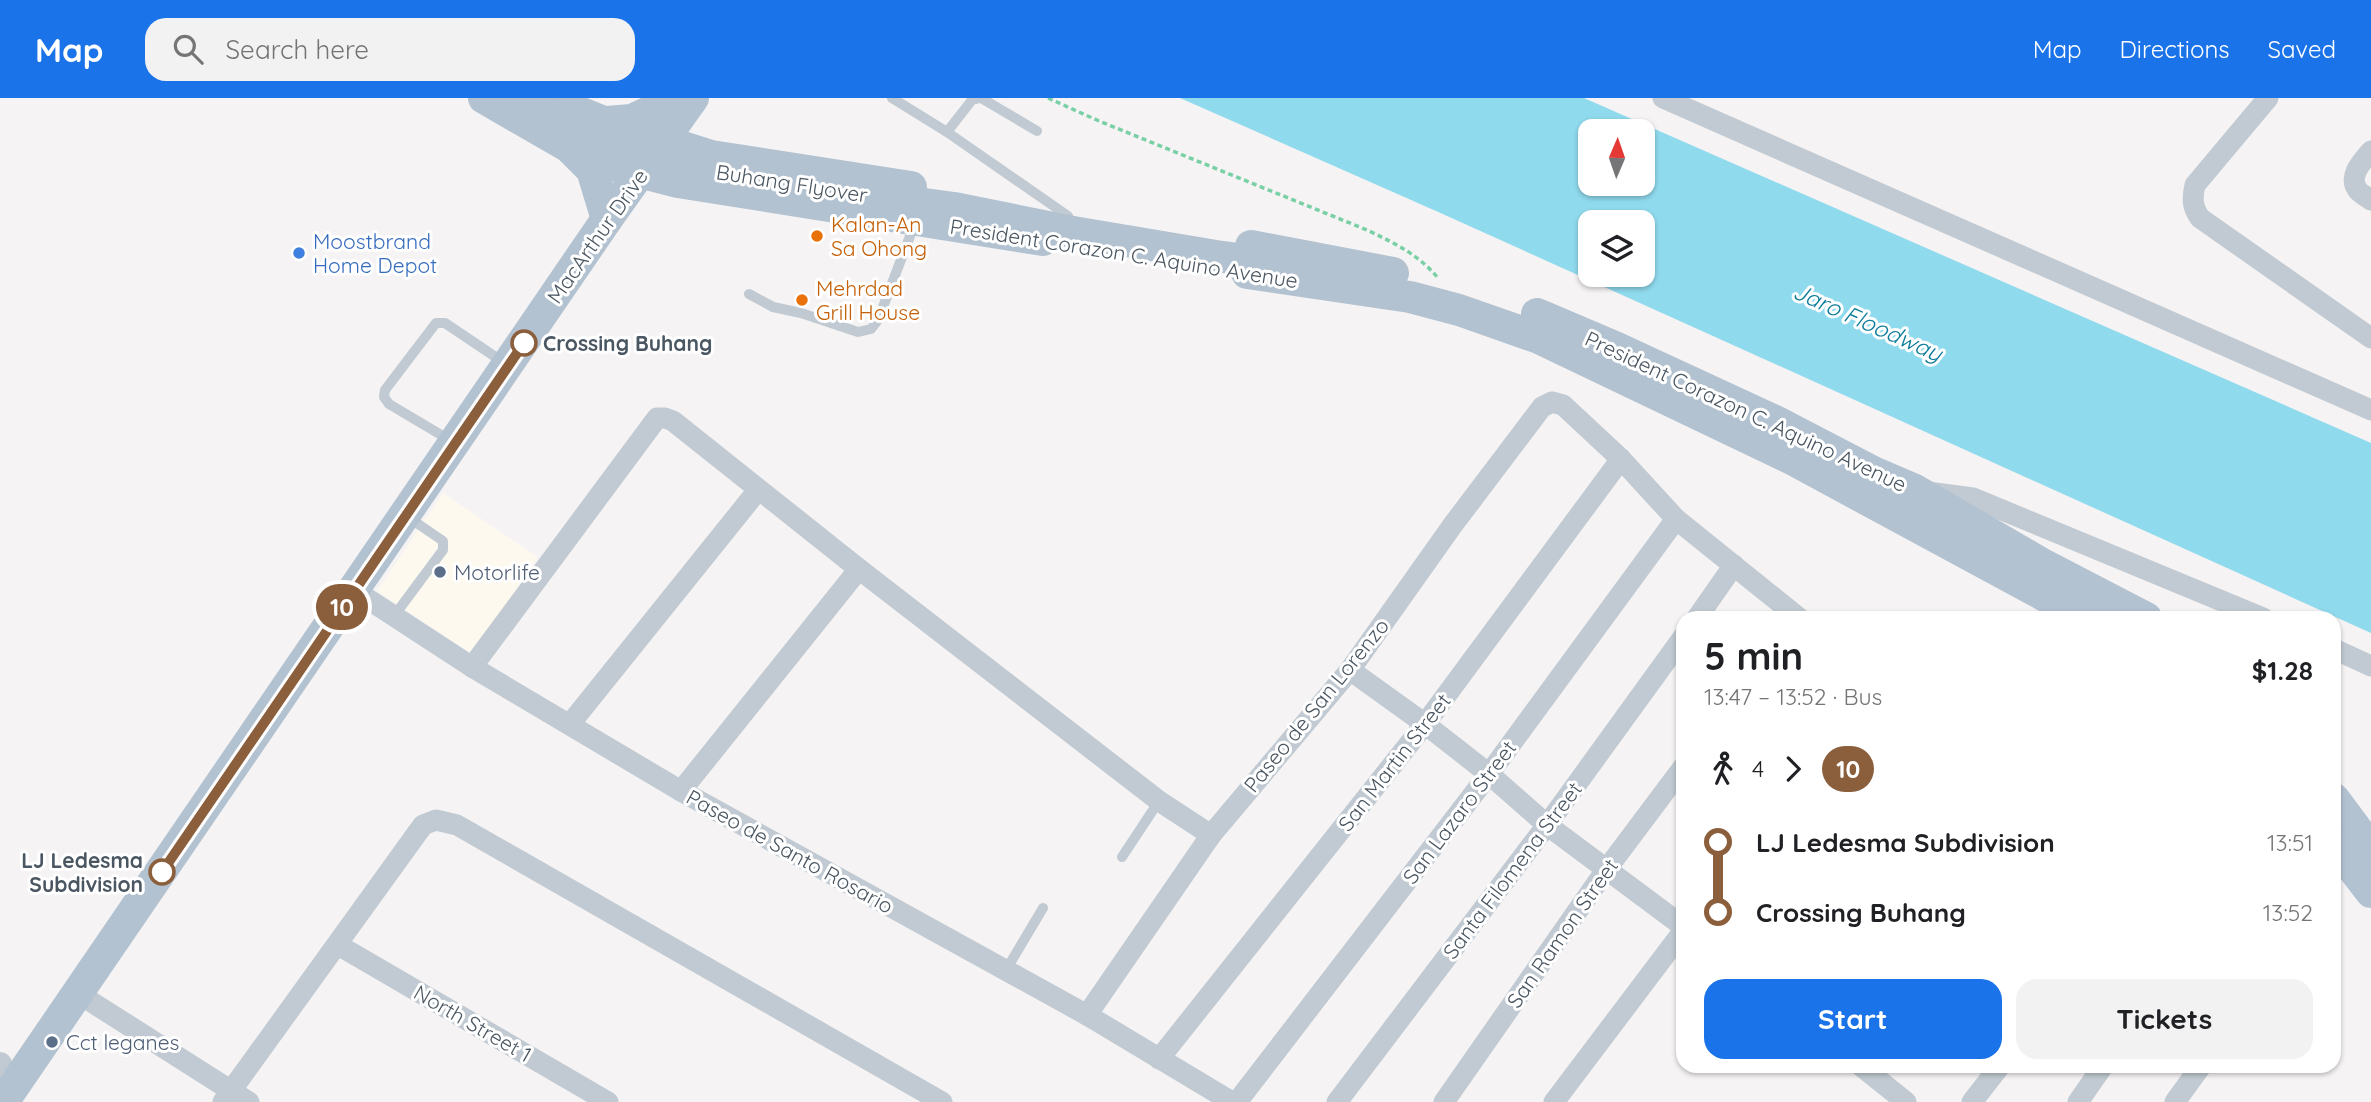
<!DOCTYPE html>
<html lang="en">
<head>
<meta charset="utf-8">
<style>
  :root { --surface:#fff; --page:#f2f2f2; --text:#202124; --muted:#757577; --accent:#1a73e8 }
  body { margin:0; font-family:Quicksand,sans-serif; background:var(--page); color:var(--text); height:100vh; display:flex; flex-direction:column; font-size:26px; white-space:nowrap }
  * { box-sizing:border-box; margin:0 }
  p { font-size:23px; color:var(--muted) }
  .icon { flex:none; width:38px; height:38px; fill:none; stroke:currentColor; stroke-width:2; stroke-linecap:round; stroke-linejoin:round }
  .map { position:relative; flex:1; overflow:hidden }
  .sheet { position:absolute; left:1676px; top:513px; width:665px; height:462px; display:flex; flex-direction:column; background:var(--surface); border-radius:21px; box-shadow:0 2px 5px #0004 }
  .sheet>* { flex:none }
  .badge { padding:0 14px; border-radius:23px; font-size:24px; line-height:46px }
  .needle { width:46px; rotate:2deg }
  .controls { position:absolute; left:1578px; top:21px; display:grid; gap:14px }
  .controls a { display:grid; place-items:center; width:77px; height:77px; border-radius:14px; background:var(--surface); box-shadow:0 2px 5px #0004; font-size:35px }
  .map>.badge { position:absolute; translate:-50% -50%; box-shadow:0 0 0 4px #fff }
  .legs { display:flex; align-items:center; gap:10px; height:77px; padding:0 28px; font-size:23px }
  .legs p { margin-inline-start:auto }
  .headline { display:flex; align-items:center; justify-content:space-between; height:119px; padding:0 28px }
  h1 { font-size:38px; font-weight:800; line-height:52px }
  .primary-button { display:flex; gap:14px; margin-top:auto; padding:14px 28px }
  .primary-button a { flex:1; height:80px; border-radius:21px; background:var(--accent); color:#fff; font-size:28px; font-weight:800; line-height:80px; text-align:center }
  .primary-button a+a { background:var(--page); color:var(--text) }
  ul { padding:0 28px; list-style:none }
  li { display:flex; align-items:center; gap:24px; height:70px; font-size:26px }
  li i { display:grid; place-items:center; width:10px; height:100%; margin:0 9px; background:currentColor }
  li i::after { content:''; width:18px; height:18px; margin:-9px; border:5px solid; border-radius:50%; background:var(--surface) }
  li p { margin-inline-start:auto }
  li:first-child i { background:linear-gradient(#0000 50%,currentColor 0) }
  li:last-child i { background:linear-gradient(currentColor 50%,#0000 0) }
  header { display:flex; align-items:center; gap:42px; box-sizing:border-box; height:98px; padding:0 35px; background:var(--accent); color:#fff }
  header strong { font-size:33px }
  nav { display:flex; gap:38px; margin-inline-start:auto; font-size:24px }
  .search { width:490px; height:63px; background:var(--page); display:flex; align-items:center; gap:18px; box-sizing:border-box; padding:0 24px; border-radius:21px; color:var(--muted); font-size:26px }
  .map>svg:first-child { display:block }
  .commercial { fill:#fdf9ef }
  .water { fill:#90daee; fill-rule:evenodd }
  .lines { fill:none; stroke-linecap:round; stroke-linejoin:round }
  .path { stroke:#7ad0a6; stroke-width:3.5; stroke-dasharray:5 3.5; stroke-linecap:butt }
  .service { stroke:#c1cad2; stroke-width:10 }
  .minor { stroke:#c1cad2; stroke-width:21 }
  .tertiary { stroke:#c1cad2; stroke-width:24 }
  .primary { stroke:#b3c2d1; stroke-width:32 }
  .primary-bridge { stroke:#b3c2d1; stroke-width:32 }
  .line-1-casing { stroke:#fff; stroke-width:16 }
  .line-1 { stroke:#8b5e3c; stroke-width:10 }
  .food-dot { fill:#e8710a; stroke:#fff; stroke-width:2.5 }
  .shop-dot { fill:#3f7fe0; stroke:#fff; stroke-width:2.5 }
  .stop-1-dot { fill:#fff; stroke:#8b5e3c; stroke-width:3.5 }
  .service-dot { fill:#5c6f8a; stroke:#fff; stroke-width:2.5 }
  .labels { text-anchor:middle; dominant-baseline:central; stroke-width:6; stroke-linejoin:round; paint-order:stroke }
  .street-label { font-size:21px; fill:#4a5661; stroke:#fff }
  .food-label { font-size:21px; fill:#c56008; stroke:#fff; text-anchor:start }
  .shop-label { font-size:21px; fill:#366cbe; stroke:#fff; text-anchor:start }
  .stop-label { font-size:21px; font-weight:bold; fill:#4a5661; stroke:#fff; text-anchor:start }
  .service-label { font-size:21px; fill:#4e5e75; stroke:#fff; text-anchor:start }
  .water-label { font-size:23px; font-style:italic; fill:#0c7c9b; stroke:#fff }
</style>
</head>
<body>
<header>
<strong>Map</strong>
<div class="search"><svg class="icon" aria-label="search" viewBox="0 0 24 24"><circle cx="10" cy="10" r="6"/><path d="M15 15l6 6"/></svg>Search here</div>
<nav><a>Map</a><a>Directions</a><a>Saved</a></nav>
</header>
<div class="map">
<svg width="2371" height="1004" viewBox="0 0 2371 1004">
  <rect width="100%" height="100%" fill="#f5f3f3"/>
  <!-- commercial -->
  <path class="commercial" d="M443,395L538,459L472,556L377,493Z"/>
  <!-- water -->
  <path class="water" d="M1180,0H1584L2371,345V535L1436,113ZM1591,33H1643V86H1591ZM1591,124H1643V177H1591Z"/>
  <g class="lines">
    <!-- path -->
    <path class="path" d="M1048,0L1099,23L1367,132C1394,145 1418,156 1438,180"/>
    <!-- service -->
    <g class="service">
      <path d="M892,0L947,34"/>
      <path d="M980,0L972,2L947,34L1068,118"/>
      <path d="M981,0L1037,33"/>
      <path d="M749,196L773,209L801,215L858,234L871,231L878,222L915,125"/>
      <path d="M453,344L389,306L384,299L385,292L436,225H445L506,266"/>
      <path d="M394,518L443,452V443L408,419"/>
      <path d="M1122,759L1159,703"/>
      <path d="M1006,872L1043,810"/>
    </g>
    <!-- minor -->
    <g class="minor">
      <path d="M1663,0L2371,312"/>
      <path d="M2268,0L2195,87C2192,100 2192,109 2200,120L2371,240"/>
      <path d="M2371,53C2363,63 2348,77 2357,91C2359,95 2367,99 2371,102"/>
      <path d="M1928,394L1973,400L2263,520"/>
      <path d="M354,492L472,569L681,693L1087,917L1232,1004"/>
      <path d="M1697,520L1734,467"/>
      <path d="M2334,551L2371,568"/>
      <path d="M472,569L657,320H665L673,323L859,471L1159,703L1211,737"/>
      <path d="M1350,572L1425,626L1489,676L1547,727L1684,829"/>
      <path d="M570,626L758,392"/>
      <path d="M681,693L859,471"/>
      <path d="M338,847L608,1004"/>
      <path d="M79,896L249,1004"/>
      <path d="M1087,917L1211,737L1350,572L1452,428L1542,309L1552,304L1563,307L1621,361L1676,421L1799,520"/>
      <path d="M1159,961L1425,626L1621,361"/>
      <path d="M1861,968L1906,1004"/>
      <path d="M223,1004L423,727L436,722L457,727L942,1004"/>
      <path d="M1237,1004L1489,676L1676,421"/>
      <path d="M1337,1004L1547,727L1684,538"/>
      <path d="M1444,1004L1606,772L1684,668"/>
      <path d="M1554,1004L1684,832"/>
      <path d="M1972,1004L2000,968"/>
      <path d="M2078,1004L2103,968"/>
      <path d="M2175,1004L2201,968"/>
    </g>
    <!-- tertiary -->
    <path class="tertiary" d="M0,966L12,991"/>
    <!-- primary -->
    <g class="primary">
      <path d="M484,0L569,49L589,55L616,68L678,84L1043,142"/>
      <path d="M556,0L574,12L604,24L711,58L911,89"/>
      <path d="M607,24L632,22L668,5L692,1"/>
      <path d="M570,50L592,72L607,121"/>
      <path d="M1251,148L1393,175"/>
      <path d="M1247,175L1410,199L1459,212L1539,240L1792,361L2086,520"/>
      <path d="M1537,216L1617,250L1775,323L1873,374L1915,392L2044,467L2146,520"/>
      <path d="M2334,701L2371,751"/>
      <path d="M2334,746L2371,794"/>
      <path d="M3,1004L607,121L693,0"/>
    </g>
    <!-- primary-bridge -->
    <path class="primary-bridge" d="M522,0L588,38L633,55L666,64L815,91L954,110L1073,134L1216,158L1281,167"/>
  </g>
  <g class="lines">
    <!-- line-1 casing -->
    <g class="line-1-casing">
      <path id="line-1" d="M162,774L524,245"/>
    </g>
    <!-- line-1 -->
    <use href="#line-1" class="line-1"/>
  </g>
  <!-- markers -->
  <g class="food-dot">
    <circle cx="817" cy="138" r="7"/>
    <circle cx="802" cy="202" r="7"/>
  </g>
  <circle class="shop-dot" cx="299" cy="155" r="7"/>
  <g class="stop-1-dot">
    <circle cx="524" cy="245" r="12"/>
    <circle cx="162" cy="774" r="12"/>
  </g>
  <g class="service-dot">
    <circle cx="440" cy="474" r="7"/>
    <circle cx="52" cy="944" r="7"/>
  </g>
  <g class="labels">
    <!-- street labels -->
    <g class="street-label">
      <text transform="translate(792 85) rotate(9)">Buhang Flyover</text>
      <text transform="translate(597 138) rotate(-55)">MacArthur Drive</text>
      <text transform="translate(1124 155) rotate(9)">President Corazon C. Aquino Avenue</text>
      <text transform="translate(1746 313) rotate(25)">President Corazon C. Aquino Avenue</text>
      <text transform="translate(1316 607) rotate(-51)">Paseo de San Lorenzo</text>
      <text transform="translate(1394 664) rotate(-52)">San Martin Street</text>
      <text transform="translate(1459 714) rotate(-53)">San Lazaro Street</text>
      <text transform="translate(790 753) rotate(29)">Paseo de Santo Rosario</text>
      <text transform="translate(1512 772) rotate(-53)">Santa Filomena Street</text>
      <text transform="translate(1562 835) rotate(-55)">San Ramon Street</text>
      <text transform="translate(473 925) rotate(30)">North Street 1</text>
    </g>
    <!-- food labels -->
    <g class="food-label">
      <text x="831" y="126">Kalan-An<tspan x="831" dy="24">Sa Ohong</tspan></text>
      <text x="816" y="190">Mehrdad<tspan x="816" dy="24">Grill House</tspan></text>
    </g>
    <!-- shop labels -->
    <g class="shop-label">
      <text x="313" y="143">Moostbrand<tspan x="313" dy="24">Home Depot</tspan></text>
    </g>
    <!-- stop labels -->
    <g class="stop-label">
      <text x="543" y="245">Crossing Buhang</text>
      <text x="143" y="762" text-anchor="end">LJ Ledesma<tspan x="143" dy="24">Subdivision</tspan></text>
    </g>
    <!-- service labels -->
    <g class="service-label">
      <text x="454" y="474">Motorlife</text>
      <text x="66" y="944">Cct leganes</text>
    </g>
    <!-- water labels -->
    <g class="water-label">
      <text transform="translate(1868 224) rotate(24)">Jaro Floodway</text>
    </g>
  </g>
</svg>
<div class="controls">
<a><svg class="needle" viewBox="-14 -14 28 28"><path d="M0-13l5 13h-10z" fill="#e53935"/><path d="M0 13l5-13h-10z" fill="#757577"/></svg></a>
<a><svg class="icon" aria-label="layers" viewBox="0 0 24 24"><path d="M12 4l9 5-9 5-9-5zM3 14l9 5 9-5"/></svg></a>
</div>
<b class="badge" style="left:342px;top:509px;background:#8b5e3c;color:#fff">10</b>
<section class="sheet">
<div class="headline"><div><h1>5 min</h1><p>13:47 – 13:52 · Bus</p></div><b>$1.28</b></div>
<div class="legs"><svg class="icon" aria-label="walk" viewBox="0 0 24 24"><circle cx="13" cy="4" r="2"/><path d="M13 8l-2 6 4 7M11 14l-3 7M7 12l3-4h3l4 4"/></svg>4<svg class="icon" aria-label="forward" viewBox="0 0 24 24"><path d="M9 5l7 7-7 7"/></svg><b class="badge" style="background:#8b5e3c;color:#fff">10</b></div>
<ul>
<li><i style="color:#8b5e3c"></i><b>LJ Ledesma Subdivision</b><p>13:51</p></li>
<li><i style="color:#8b5e3c"></i><b>Crossing Buhang</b><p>13:52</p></li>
</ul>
<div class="primary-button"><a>Start</a><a>Tickets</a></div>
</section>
</div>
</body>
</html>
